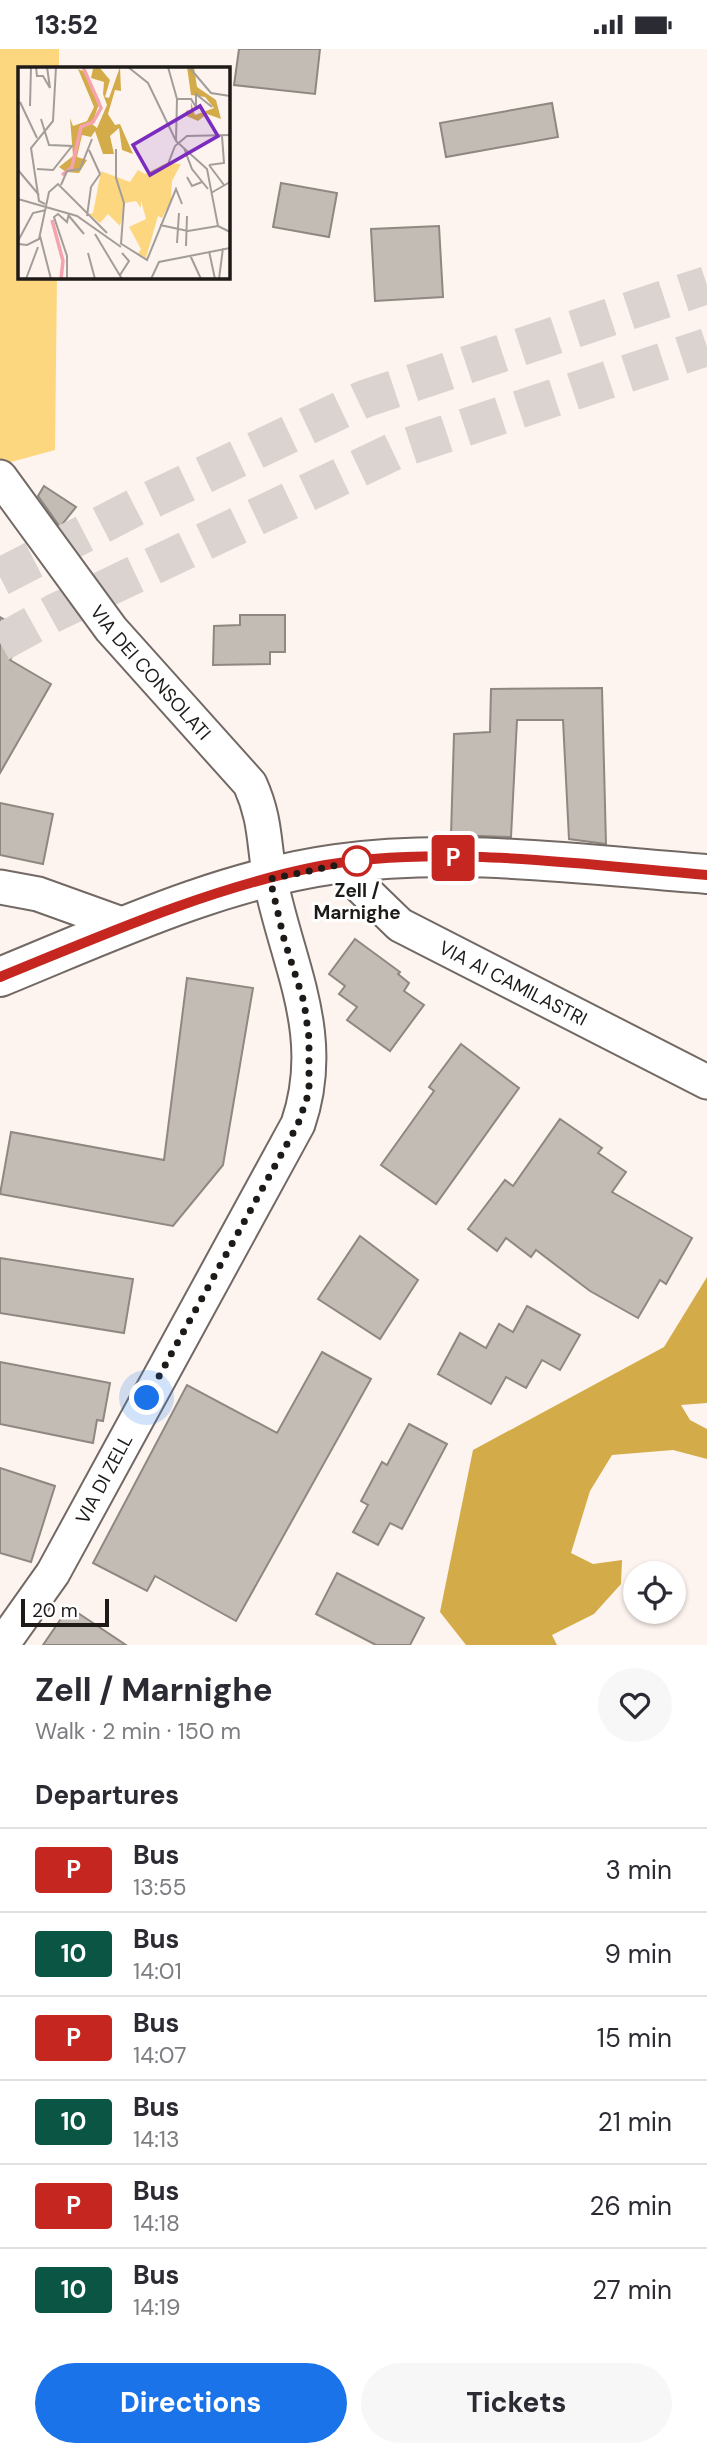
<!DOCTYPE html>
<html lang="en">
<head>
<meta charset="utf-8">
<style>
  :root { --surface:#fff; --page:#f7f7f7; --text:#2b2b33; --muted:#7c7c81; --line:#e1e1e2; --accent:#1a73e8 }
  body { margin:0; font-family:"DM Sans",sans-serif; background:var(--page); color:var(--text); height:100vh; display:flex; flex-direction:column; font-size:26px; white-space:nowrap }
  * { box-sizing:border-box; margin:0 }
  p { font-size:23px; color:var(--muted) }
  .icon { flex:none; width:38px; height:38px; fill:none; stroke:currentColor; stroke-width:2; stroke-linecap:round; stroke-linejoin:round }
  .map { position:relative; height:1596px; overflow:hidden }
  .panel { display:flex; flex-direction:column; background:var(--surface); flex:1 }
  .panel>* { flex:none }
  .badge { padding:0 14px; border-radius:5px; font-size:24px; line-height:46px }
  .fabs { position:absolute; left:623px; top:1512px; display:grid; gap:14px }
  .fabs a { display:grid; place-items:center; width:63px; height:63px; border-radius:50%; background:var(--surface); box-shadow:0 2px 5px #0004; font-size:35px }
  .scale { position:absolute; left:21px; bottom:18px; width:88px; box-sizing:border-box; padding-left:7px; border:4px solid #1d1a18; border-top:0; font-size:19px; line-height:24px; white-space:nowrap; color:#1d1a18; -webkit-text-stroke:5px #fff; paint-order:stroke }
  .you { position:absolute; width:35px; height:35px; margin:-18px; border:5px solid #fff; border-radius:50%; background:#1a73e8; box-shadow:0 0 0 10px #1a73e833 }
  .map>.badge { position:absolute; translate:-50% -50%; box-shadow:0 0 0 4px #fff }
  h2 { padding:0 35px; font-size:26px; line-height:63px }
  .round { display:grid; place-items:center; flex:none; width:74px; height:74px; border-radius:37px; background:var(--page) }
  .summary { display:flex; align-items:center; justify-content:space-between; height:119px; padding:0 35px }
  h1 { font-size:33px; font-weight:700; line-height:52px }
  .cta { display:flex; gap:14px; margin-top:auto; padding:14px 35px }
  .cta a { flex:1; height:80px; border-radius:42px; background:var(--accent); color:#fff; font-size:28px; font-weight:700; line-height:80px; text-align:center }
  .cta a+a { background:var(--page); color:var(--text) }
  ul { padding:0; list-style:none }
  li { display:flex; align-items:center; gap:21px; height:84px; padding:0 35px; border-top:2px solid var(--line) }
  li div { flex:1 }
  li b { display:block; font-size:26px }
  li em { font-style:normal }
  li .badge { min-width:77px; font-weight:700; text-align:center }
  .status { display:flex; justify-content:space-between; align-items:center; height:49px; padding:0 35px; background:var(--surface); direction:ltr }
  .status svg { height:19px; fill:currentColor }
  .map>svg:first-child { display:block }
  .green { fill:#fdd77f }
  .forest { fill:#d3ac49 }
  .building { fill:#c3bcb5; stroke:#8e8881; stroke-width:2 }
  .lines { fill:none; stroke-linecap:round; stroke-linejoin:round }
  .highway-tunnel { stroke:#dbd3cf; stroke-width:38; stroke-dasharray:38 19; stroke-linecap:butt }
  .street-casing { stroke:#726965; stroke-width:37 }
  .secondary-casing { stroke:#726965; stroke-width:42 }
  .street { stroke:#fff; stroke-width:33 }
  .secondary { stroke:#fff; stroke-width:38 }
  .line-casing { stroke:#fff; stroke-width:16 }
  .line { stroke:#c52720; stroke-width:10 }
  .walk { stroke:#1d1a18; stroke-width:7; stroke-dasharray:0 12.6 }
  .stop-dot { fill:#fff; stroke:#c52720; stroke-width:3.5 }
  .labels { text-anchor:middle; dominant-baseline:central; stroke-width:6; stroke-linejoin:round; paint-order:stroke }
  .street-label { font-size:19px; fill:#1d1a18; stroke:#fff }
  .stop-label { font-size:19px; font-weight:bold; fill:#1d1a18; stroke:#fff }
  .inset-river { fill:none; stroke:#f6a3af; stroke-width:3.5 }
  .inset-road { fill:none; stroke:#a39d99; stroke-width:2 }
  .view { fill:#7b2cbf; fill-opacity:0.15; stroke:#7b2cbf; stroke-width:3.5 }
  .inset-edge { fill:none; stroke:#1d1a18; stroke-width:3.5 }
</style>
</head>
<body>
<div class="status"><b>13:52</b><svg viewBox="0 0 49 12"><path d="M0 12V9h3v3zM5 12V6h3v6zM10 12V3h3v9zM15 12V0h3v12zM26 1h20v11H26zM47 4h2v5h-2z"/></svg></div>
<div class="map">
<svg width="707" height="1596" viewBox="0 0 707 1596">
  <rect width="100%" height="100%" fill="#fdf4ef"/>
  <!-- green -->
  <path class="green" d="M0,0H59V19H19V228H57L55,401L0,416Z"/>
  <!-- forest -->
  <path class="forest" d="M707,1228V1354L681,1356L690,1371L707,1380V1410L673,1401L612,1406L590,1442L571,1504L593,1515L622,1511L621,1535L594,1565L552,1586L557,1596H466L440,1563L473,1401L664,1298Z"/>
  <!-- building -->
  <g class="building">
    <path d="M239,0H320L315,45L234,36Z"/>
    <path d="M552,54L558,88L446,108L440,74Z"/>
    <path d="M281,134L337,144L329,188L273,178Z"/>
    <path d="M439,177L443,248L375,252L371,180Z"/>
    <path d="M44,437L76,458L60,478L38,447Z"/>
    <path d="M240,566H285V603H270V615L213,616L214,577L240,576Z"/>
    <path d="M0,568L26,583L10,611L51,635L0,724Z"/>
    <path d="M602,639L606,795L569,790L563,671H517L511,788L451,786L454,685L490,683L491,640Z"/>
    <path d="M0,754L53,765L43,815L0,806Z"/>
    <path d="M355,890L400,923L398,925L409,934L404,942L424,956L390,1002L347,971L357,958L339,945L345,937L329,925Z"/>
    <path d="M187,929L253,939L223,1116L173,1177L0,1145L11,1083L164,1111Z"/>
    <path d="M461,995L519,1039L436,1155L381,1116L434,1042L429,1038Z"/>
    <path d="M560,1070L602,1099L598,1104L626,1123L612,1143L692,1189L666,1235L660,1231L638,1269L590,1242L536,1201L531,1208L506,1189L497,1202L468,1180L505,1131L513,1137Z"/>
    <path d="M360,1187L418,1231L380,1290L318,1250Z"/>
    <path d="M0,1209L133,1230L124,1284L0,1264Z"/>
    <path d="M527,1257L580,1286L560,1321L542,1311L526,1339L506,1328L491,1355L438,1325L460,1284L486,1299L499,1275L513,1283Z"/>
    <path d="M322,1303L371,1330L236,1572L155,1527L147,1542L93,1514L187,1336L277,1384Z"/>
    <path d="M0,1313L110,1334L103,1372L97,1371L93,1394L0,1375Z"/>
    <path d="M409,1375L447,1395L402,1480L390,1474L378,1496L353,1483L368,1456L361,1452L382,1413L387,1416Z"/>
    <path d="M0,1419L55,1437L31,1513L0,1504Z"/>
    <path d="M337,1524L424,1569L410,1596H376L316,1565Z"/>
    <path d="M69,1558L126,1596H43Z"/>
  </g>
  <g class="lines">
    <!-- highway-tunnel -->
    <g class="highway-tunnel">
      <path d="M0,528L136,458L364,350L707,236"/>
      <path d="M0,594L54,564L397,401L707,298"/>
    </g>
    <!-- street casing -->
    <g class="street-casing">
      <g id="street">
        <path id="s1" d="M0,428L111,580L250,735C267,773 263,796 271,834C289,919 328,987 298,1075L53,1524L2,1596"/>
        <path id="s2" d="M337,815L400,876L707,1033"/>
        <path d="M0,838L38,845L127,877"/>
      </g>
    </g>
    <!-- secondary casing -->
    <g class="secondary-casing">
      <path id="secondary" d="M0,928C108,884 220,831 336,815C458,798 585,816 707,825"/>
    </g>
    <!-- street -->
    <use href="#street" class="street"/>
    <!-- secondary -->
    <use href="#secondary" class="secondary"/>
  </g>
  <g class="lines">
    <!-- line casing -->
    <g class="line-casing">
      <path id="line" d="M0,928C103,886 207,840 315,818C433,794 586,816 707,826"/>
    </g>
    <!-- line -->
    <use href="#line" class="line"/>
    <!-- walk -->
    <path class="walk" d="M147,1349L298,1075L309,1043V989L304,953L284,890L270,830L357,812"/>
  </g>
  <!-- markers -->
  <circle class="stop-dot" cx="357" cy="812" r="14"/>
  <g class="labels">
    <!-- street labels -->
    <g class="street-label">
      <text stroke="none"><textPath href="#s1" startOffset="247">VIA DEI CONSOLATI</textPath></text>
      <text stroke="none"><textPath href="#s2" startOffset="215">VIA AI CAMILASTRI</textPath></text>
      <text transform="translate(104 1430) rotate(-62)">VIA DI ZELL</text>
    </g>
    <!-- stop labels -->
    <g class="stop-label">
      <text x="357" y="841">Zell /<tspan x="357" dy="22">Marnighe</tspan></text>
    </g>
  </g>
  <!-- overview -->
  <g transform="translate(18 18)">
    <rect width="212" height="212" fill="#fdf4ef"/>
    <path d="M148,96L163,97L154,114L153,134L144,151L140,149L128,191L120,187L123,182L111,160L128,152L123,133V141L118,134L107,136L102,159L90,147L82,156L71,147L75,146L83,104L112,115L120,103L127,107Z" fill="#fdd77f"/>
    <path d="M81,0L92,13L87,30L91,31L102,0L103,24L97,23L90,47L97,58L102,57L115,87L104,83L101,61L92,69L96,87H85L77,64L73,70L64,68L59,90L69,93L61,106L48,105L41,100L55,89L52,51L55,59L69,54L76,40L60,2L67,5L82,34L74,57L79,61L89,38L85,27L86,15L73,11L75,2ZM169,0H176L179,20L198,33L203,52L189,47L180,54L166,48L169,43L173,45V35L177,48L196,41L187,30L173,28Z" fill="#d3ac49"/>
    <path class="inset-river" d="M44,108L54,100L63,60L75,55L83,41L65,0M34,153L45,194L43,212"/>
    <path class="inset-road" d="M18,0L19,9H25L32,21L29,0M110,0L130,16L158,74L189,102L200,159L212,165M150,0L159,32L158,74M171,0L193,26L212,29M159,32H173L178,40V27L194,40M2,35L19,71M12,39L13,0M166,81L174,102L190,122M98,82V111L106,136L103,177M191,98L206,96L204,69M191,98L206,118M19,102L35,103L54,79L31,78L23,52M0,103L21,128M132,106L150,97L157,79L169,69L212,68M169,110L174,119L184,115M43,118L49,104L62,102L74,72M193,126L212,115M0,132L59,149L103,180M27,137L21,134L13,81L35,54L38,0M51,149L66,167M69,149L73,120L82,107L71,83M142,158L170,164L200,159M77,167L104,212M22,169L33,212M0,174L15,146L28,143M102,176L129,193L158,122L164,137M159,176L161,146M0,177L9,178L21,172L31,125L40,117L89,166M168,179L169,149M191,184L197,212M70,186L77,212M172,188L183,212M102,208L111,194L104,186M8,212L20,180M49,212V189L36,150L40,147L49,155L51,146M133,212L141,195L212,181M201,212L205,181"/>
    <path class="view" d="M182,39L200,69L132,108L115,78Z"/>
    <rect width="212" height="212" class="inset-edge"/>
  </g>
</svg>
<div class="fabs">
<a><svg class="icon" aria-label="locate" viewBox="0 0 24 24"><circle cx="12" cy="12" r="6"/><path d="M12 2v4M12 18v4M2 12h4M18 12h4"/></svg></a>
</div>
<div class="scale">20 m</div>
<div class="you" style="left:147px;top:1349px"></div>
<b class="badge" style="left:453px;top:809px;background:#c52720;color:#fff">P</b>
</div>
<section class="panel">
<div class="summary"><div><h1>Zell / Marnighe</h1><p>Walk · 2 min · 150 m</p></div><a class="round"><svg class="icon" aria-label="heart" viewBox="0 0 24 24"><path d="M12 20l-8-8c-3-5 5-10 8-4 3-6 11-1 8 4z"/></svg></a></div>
<h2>Departures</h2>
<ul>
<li><span class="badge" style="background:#c52720;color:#fff">P</span><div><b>Bus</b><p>13:55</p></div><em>3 min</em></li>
<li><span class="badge" style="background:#0a5543;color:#fff">10</span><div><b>Bus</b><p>14:01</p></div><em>9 min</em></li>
<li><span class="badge" style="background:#c52720;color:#fff">P</span><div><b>Bus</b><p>14:07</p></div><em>15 min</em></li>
<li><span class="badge" style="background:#0a5543;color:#fff">10</span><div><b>Bus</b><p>14:13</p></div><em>21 min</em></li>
<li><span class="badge" style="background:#c52720;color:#fff">P</span><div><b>Bus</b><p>14:18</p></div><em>26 min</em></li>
<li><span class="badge" style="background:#0a5543;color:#fff">10</span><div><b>Bus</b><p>14:19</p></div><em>27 min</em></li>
</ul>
<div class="cta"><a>Directions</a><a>Tickets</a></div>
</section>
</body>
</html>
